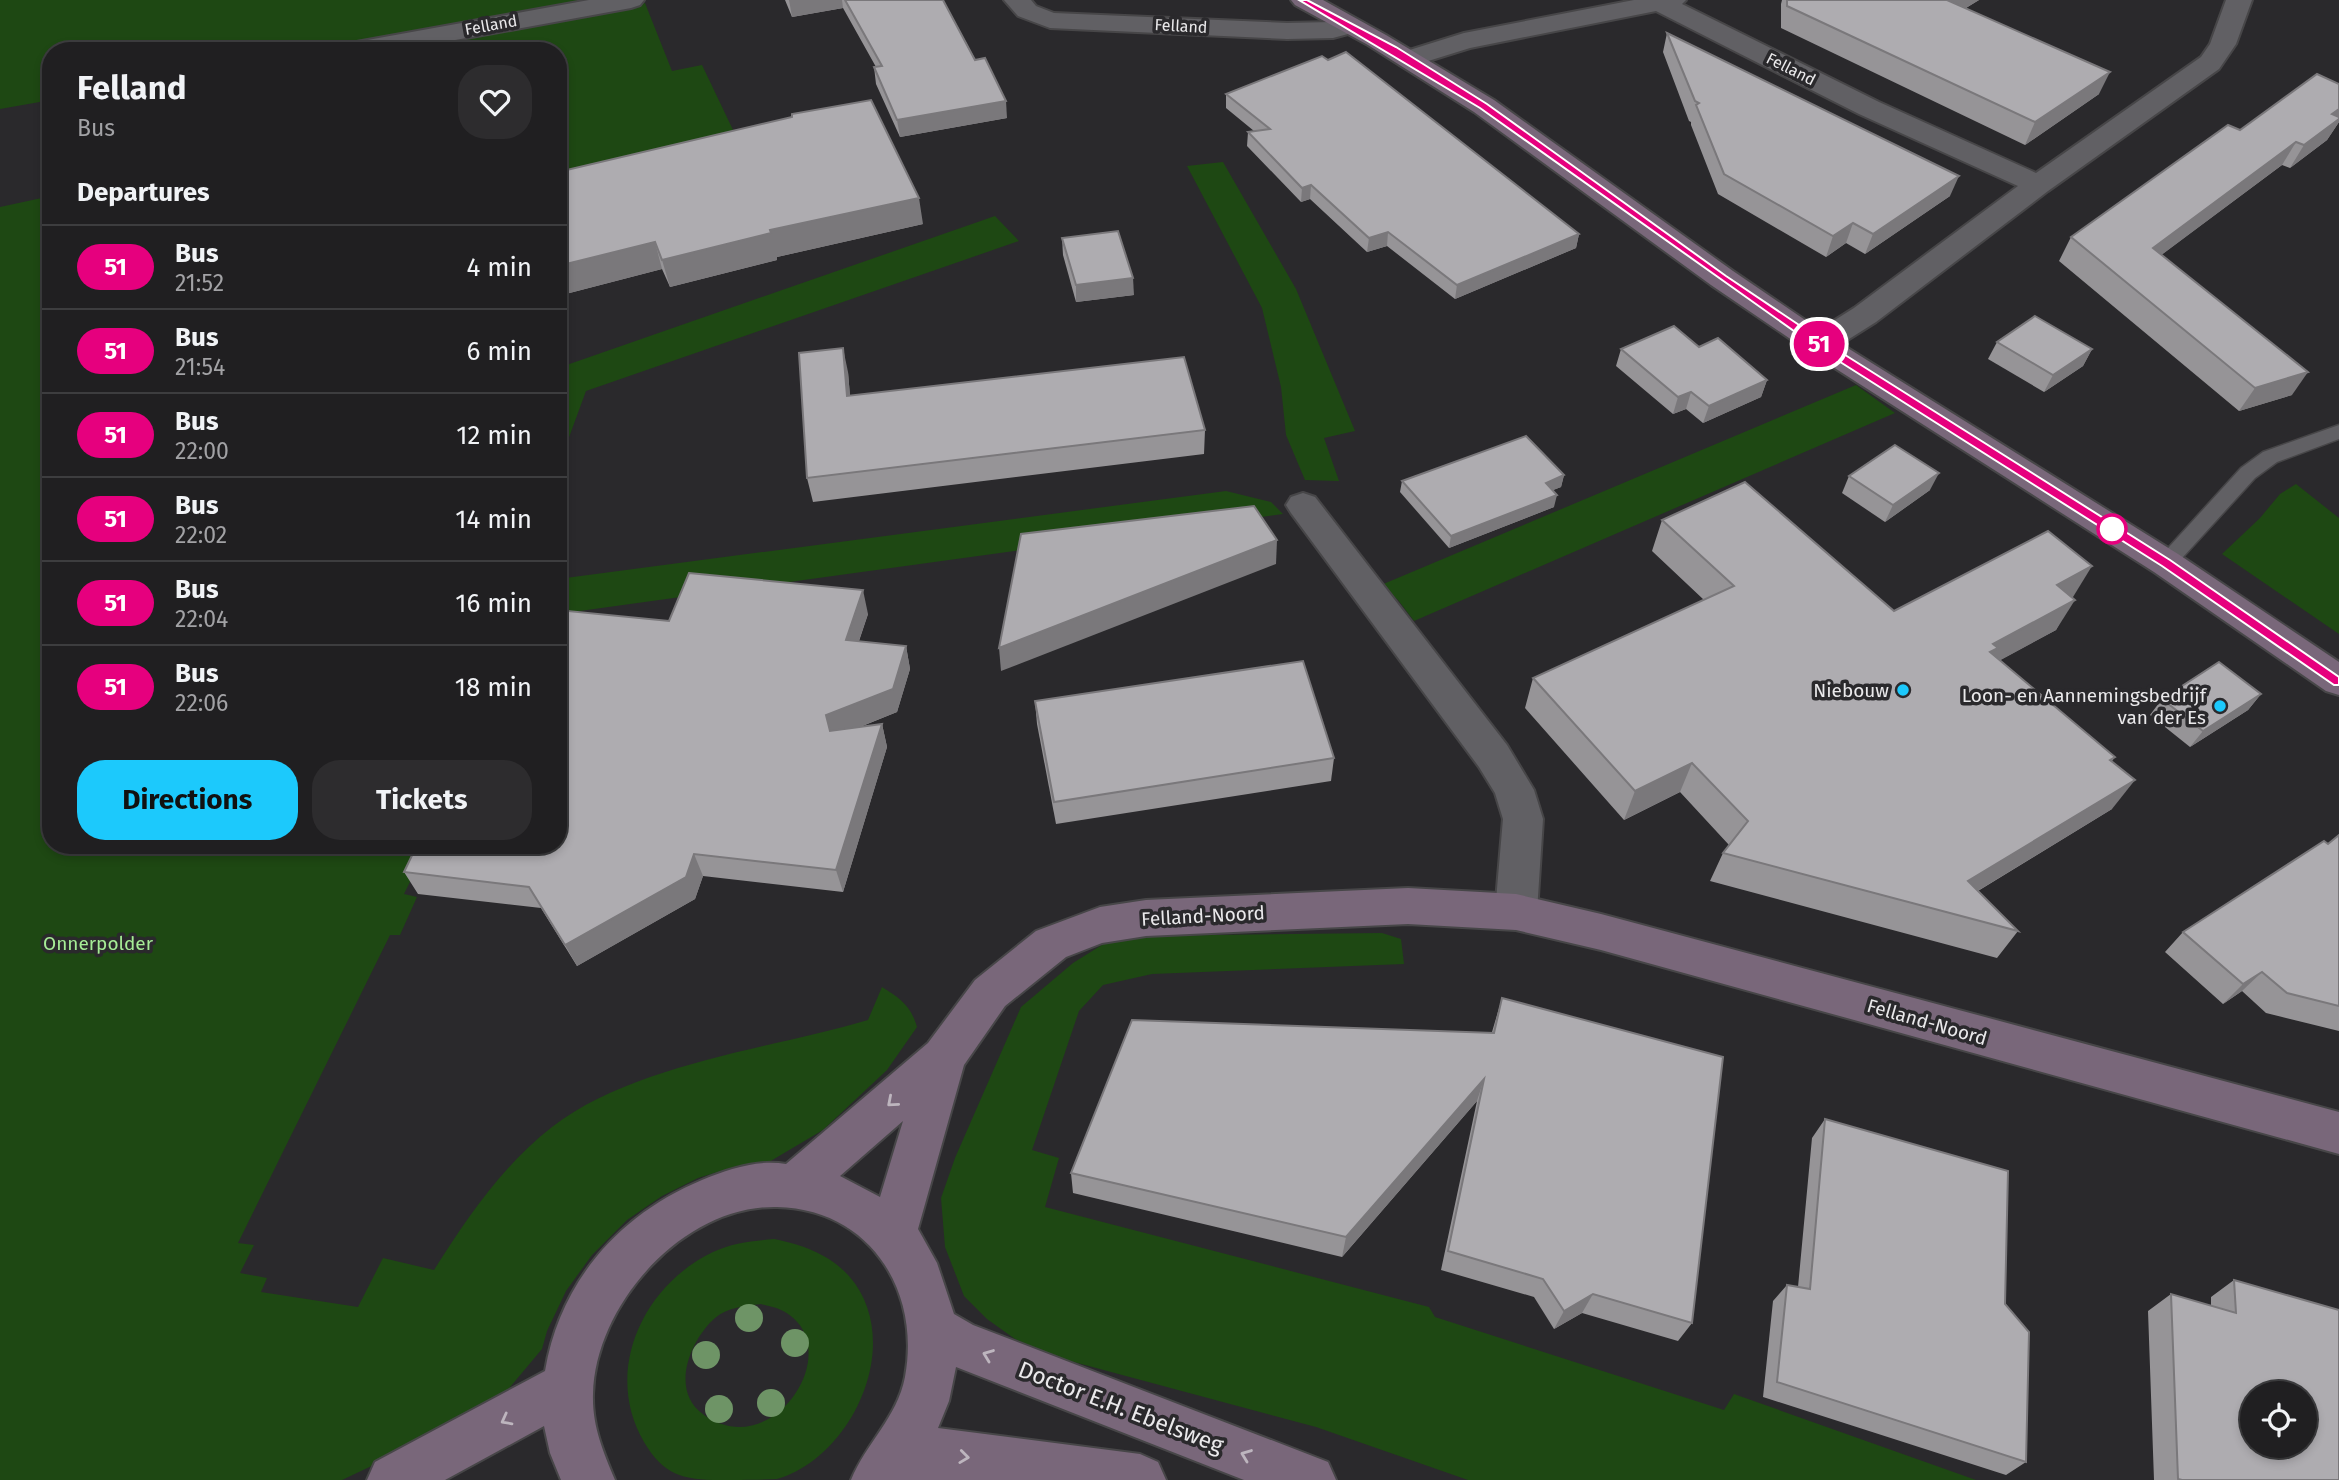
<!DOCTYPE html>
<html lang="en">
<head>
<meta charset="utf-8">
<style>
  :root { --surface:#201f21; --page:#2d2c2e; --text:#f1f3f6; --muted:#a2a2a5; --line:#3d3d3f; --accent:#1cc9fc }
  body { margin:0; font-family:"Fira Sans",sans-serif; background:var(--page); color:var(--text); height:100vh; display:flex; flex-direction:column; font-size:26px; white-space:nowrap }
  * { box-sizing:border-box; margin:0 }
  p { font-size:23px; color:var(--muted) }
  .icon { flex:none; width:38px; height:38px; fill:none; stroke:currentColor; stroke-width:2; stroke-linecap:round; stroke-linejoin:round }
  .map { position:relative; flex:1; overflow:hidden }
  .details { position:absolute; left:42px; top:42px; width:525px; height:812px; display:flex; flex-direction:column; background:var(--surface); border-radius:28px; box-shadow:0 4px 10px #0003,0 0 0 2px var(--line) }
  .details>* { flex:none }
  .badge { padding:0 14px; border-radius:23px; font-size:24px; line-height:46px }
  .buttons { position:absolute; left:2240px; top:1381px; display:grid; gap:14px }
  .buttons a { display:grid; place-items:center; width:77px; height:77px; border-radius:50%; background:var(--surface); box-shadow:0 4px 10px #0003,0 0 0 2px var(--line); font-size:35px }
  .map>.badge { position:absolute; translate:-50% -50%; box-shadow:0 0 0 4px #fff }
  h2 { padding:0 35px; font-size:26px; line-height:63px }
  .round { display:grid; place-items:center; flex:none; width:74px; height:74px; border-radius:28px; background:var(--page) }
  .summary { display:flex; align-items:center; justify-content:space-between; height:119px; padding:0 35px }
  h1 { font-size:33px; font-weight:700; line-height:52px }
  .primary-button { display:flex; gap:14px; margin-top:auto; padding:14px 35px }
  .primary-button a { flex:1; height:80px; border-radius:28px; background:var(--accent); color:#111; font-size:28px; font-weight:700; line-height:80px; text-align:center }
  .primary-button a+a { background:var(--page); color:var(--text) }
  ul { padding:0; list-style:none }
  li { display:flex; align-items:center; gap:21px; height:84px; padding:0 35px; border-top:2px solid var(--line) }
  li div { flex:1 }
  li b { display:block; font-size:26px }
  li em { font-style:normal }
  li .badge { min-width:77px; font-weight:700; text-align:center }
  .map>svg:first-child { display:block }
  .green { fill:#1e4813; fill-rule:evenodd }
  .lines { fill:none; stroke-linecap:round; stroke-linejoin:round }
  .lane-casing { stroke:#474648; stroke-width:3 }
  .street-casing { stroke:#474648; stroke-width:4 }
  .secondary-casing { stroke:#474648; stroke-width:4 }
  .lane { fill:#616064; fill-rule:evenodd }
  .street { fill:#616064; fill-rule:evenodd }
  .secondary { fill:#79677a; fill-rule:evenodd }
  .tree { fill:#6e9466 }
  .wall { fill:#969497 }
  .shaded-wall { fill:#7a787b }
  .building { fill:#aeacb0; stroke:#7a787b; stroke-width:2; fill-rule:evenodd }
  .oneway { stroke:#bdb5be }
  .line { fill:#e6007e; stroke:#fff; stroke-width:2 }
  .stop-dot { fill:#fff; stroke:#e6007e; stroke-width:3.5 }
  .poi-dot { fill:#1cc9fc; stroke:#2a292c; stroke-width:2.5 }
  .labels { text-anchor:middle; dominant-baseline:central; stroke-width:7; stroke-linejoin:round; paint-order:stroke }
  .far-street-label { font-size:16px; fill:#eae9eb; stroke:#2a292c }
  .poi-label { font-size:19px; fill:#eae9eb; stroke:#2a292c; text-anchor:end }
  .street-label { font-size:19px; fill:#eae9eb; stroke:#2a292c }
  .park-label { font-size:19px; fill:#a6ec96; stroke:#2a292c }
  .near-street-label { font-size:23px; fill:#eae9eb; stroke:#2a292c }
</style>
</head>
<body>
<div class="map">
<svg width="2339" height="1480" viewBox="0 0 2339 1480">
  <rect width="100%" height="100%" fill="#2a292c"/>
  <!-- green -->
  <g class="green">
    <path d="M0,0H583L317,51H51V100L0,109Z"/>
    <path d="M645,3L672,71L702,65L745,155L558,199V51H386Z"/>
    <path d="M1223,162L1296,289L1355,431L1324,438L1339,481L1305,480L1286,435L1281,387L1262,308L1187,166Z"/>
    <path d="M51,196V845H428L404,894L417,897L400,935H390L238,1243L254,1245L240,1273L267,1278L261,1292L358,1307L383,1258L434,1270C467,1218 503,1165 552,1127C634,1064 770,1049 868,1020L882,987C900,998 911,1006 917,1027L887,1070L823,1130L769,1162L737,1166L698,1178L662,1196L627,1220L592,1255L566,1291L547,1331L542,1349L505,1393L456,1426L342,1480H0V207Z"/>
    <path d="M995,216L1019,241L586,391L568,440L558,452V368Z"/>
    <path d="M1856,385L1895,413L1414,621L1398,600L1381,585Z"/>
    <path d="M2296,484L2339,518V634L2222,554L2260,518L2280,494Z"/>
    <path d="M1226,491L1271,502L1283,514L558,614V579Z"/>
    <path d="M1382,933L1401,939L1404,964L1152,974L1103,985L1079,1011L1032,1150L1059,1158L1045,1207L1429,1307L1435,1317L1724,1410L1734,1394L1976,1480H1468L1316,1427L1059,1358L1015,1339L987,1319L964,1296L945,1247L941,1198L955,1158L1021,1007L1073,963L1105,943L1136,936Z"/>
    <path d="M774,1239C803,1245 829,1254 849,1276C906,1341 853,1457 777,1479C760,1480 736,1480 719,1480C684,1480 663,1475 644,1442C603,1372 642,1286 713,1252C732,1243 753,1241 774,1239ZM761,1304C767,1306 775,1307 781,1310C851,1344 774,1465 704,1415C669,1391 690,1340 715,1318C728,1307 745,1306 761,1304Z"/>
  </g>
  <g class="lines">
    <!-- lane casing -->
    <g class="lane-casing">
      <path id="lane" d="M2339,425V439L2277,462L2255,478L2173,568L2166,571L2159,568L2156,563L2159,558L2241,468L2263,452Z"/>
    </g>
    <!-- street casing -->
    <g class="street-casing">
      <g id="street">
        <path d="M589,0H644L640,5L631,8L395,51H338L342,45L351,43Z"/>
        <path d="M1004,0H1031L1036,6L1054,13L1287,23L1333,22L1350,18L1359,21L1363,26L1359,31L1333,38L1287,39L1050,28L1018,16Z"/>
        <path d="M1634,0H1686L1682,4L1879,102L2036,173L2201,57L2210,44L2226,0H2252L2236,44L2219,69L2048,191L1876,322L1830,351L1819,354L1808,351L1803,344L1808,337L1854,308L2018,186L1859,114L1656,11L1470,48L1409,67L1400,65L1396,59L1400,53L1464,33Z"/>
        <path d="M1303,493L1315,497L1507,745L1534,790L1543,819L1537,912L1531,925L1516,930L1501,925L1495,912L1503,819L1495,793L1479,767L1291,513L1286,505L1291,497Z"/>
      </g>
    </g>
    <!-- secondary casing -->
    <g class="secondary-casing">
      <g id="secondary">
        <path d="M1291,0H1323L1386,35L1494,100L1733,271L1830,337L2178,554L2339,662V695L2326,691L2154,572L1808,351L1711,285L1474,112L1368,45L1295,5Z"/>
        <path d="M1408,888L1516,894L1601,914L2339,1112V1154L1601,950L1516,930L1408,924L1146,936L1102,943L1066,957L1005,1006L964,1065L918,1229L937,1263L954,1314L973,1325L1328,1462L1336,1480H1244L956,1367L949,1401L938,1428L1140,1454L1158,1462L1166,1480H851C866,1443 897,1418 905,1377C921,1291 870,1209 777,1207C684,1205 595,1304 593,1394C592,1426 603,1451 615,1480H561L550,1453L544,1426L445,1480H367L375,1462L545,1371C560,1281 620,1214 702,1180C728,1169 759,1159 786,1164L928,1043L975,980L1036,931L1100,907L1146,900ZM903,1121L880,1197L840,1176Z"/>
      </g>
    </g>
    <!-- lane -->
    <use href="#lane" class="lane"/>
    <!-- street -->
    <use href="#street" class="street"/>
    <!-- secondary -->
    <use href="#secondary" class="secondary"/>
  </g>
  <!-- trees -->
  <g class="tree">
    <circle cx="749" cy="1318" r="14"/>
    <circle cx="795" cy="1343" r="14"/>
    <circle cx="706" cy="1355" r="14"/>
    <circle cx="771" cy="1403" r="14"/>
    <circle cx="719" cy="1409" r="14"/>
  </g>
  <!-- wall -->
  <g class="wall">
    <path d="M785,0H943L1007,118L900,137L876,84L874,67H876L843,8L792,17Z"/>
    <path d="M1782,0H1979L1966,8L2099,94L2025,145L1781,28V4Z"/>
    <path d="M1667,33L1950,196L1865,254L1846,243L1826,257L1718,194L1691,125V122L1689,121L1663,52Z"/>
    <path d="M2339,84V122L2327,140L2290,168L2282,165L2161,255L2292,395L2239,411L2059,261L2071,237L2240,130Z"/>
    <path d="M1226,94L1579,234L1576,248L1455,299L1387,246L1367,252L1310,199L1301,202L1247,146L1248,132L1254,131L1226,108Z"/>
    <path d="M558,172L923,224L777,257V260L670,287L662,269L558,296Z"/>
    <path d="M1062,238L1134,295L1076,302L1063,255Z"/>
    <path d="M1997,342L2092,349L2083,366L2044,392L1988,359Z"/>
    <path d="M1699,347L1767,380L1761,397L1703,423L1686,409L1673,414L1616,366L1621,349Z"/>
    <path d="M848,372L850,396L1205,430L1204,454L813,502L807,478Z"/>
    <path d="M1564,475L1561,487L1553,490L1554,507L1449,548L1400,492L1402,481Z"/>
    <path d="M1849,476L1930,490L1885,522L1842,493Z"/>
    <path d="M1662,520L1894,611L2073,597L2056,630L2000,660L2115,757L2112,761V809L1978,891L2018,931L1997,958L1710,881L1723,853L1729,845L1680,792L1624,820L1525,708L1533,678L1704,600L1652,551Z"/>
    <path d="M868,614L859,641L906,646L910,669L897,712L860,727L882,724L887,747L843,892L703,876L695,899L577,966L541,908L418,894L404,872L669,621Z"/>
    <path d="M2261,694L2248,710L2190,747L2150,715L2162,699Z"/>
    <path d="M1035,701L1334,758L1331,781L1056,824L1037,724Z"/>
    <path d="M2339,835V1031L2266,1013L2242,991L2223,1004L2165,952L2183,932L2328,844Z"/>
    <path d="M1502,998L1692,1323L1678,1341L1582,1313L1554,1329L1534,1297L1441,1270L1477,1101L1342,1257L1073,1193L1071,1173L1492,1032Z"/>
    <path d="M1825,1119L2005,1304L2026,1462L2006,1475L1763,1397L1773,1301L1787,1285L1798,1287L1812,1138Z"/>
    <path d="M2234,1280L2339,1480H2154L2148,1311L2171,1294L2211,1306V1297Z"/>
  </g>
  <!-- shaded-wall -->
  <g class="shaded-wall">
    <path d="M789,0H842L843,8L792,17Z"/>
    <path d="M1951,0H1979L1941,23Z"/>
    <path d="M2110,72L2099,94L2025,145L2035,122Z"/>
    <path d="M1006,101L1007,118L900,137L897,120Z"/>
    <path d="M2339,109V122L2327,140L2290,168L2304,145L2332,114Z"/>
    <path d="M2296,142L2282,165L2140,271L2153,248Z"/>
    <path d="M1959,176L1950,196L1865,254L1873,234Z"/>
    <path d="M1311,185L1310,199L1301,202L1302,188Z"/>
    <path d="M919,198L923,224L777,257V260L670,287L662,260L770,230Z"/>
    <path d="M1853,223L1846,243L1826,257L1833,236Z"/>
    <path d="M1388,232L1387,246L1367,252L1369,238Z"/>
    <path d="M1579,234L1576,248L1455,299L1457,285Z"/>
    <path d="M655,242L662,269L558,296V266Z"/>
    <path d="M1133,278L1134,295L1076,302V285Z"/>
    <path d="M843,348L848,372L852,420L847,396Z"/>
    <path d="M2092,349L2083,366L2044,392L2053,375Z"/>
    <path d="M2308,372L2292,395L2239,411L2255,388Z"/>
    <path d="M1767,380L1761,397L1703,423L1709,406Z"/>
    <path d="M1691,392L1686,409L1673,414L1678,397Z"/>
    <path d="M1939,473L1930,490L1885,522L1893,505Z"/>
    <path d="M1564,475L1561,487L1543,494L1546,483Z"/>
    <path d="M1557,495L1554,507L1449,548L1451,536Z"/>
    <path d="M1277,540L1276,564L1001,671L999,648Z"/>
    <path d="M2092,566L2073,597L2038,616L2057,585Z"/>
    <path d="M863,590L868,614L851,664L846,640Z"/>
    <path d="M2075,600L2056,630L1986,668L1993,644Z"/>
    <path d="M906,646L910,669L897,712L832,738L826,715Z"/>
    <path d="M2261,694L2248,710L2190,747L2203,731Z"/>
    <path d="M882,724L887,747L843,892L836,870Z"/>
    <path d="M1692,763L1680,792L1624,820L1635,791Z"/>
    <path d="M2135,780L2112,809L1948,909L1968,881Z"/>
    <path d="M694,854L703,876L695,899L577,966L565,945Z"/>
    <path d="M2262,972L2242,991L2223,1004L2243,984Z"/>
    <path d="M1484,1079L1477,1101L1342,1257L1346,1237Z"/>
    <path d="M1593,1294L1582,1313L1554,1329L1564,1311Z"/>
  </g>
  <!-- building -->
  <g class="building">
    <path d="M845,0H943L975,60L985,58L1006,101L897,120L874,67L882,66Z"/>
    <path d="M1787,0H1951L1949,1L2110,72L2035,122L1787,6Z"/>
    <path d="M1667,33L1959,176L1873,234L1853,223L1833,236L1724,174L1696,105L1699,103L1695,101Z"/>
    <path d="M1346,52L1579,234L1457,285L1388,232L1369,238L1311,185L1302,188L1248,132L1270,129L1226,94L1322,56L1328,60Z"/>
    <path d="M2317,74L2339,84V109L2332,114L2339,117V119L2304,145L2296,142L2153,248L2308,372L2255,388L2071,237L2228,125L2240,130Z"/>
    <path d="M871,100L919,198L770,230L771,233L662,260L655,242L558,266V172L792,117V114Z"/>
    <path d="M1118,231L1133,278L1076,285L1062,238Z"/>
    <path d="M2035,316L2092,349L2053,375L1997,342Z"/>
    <path d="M1674,326L1699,347L1718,338L1767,380L1709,406L1691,392L1678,397L1621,349Z"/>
    <path d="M843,348L847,396L1184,357L1205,430L807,478L799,353Z"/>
    <path d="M1526,436L1564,475L1546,483L1557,495L1451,536L1402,481Z"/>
    <path d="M1895,445L1939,473L1893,505L1849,476Z"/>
    <path d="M1745,482L1894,611L2048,531L2092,566L2057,585L2075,600L1993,644L1998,648L1990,652L2115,757L2110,760L2135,780L1968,881L2018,931L1723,853L1748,821L1692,763L1635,791L1533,678L1734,586L1662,520Z"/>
    <path d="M1254,506L1277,540L999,648L1021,534Z"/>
    <path d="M689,573L863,590L846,640L906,646L893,689L826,715L830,731L882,724L836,870L694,854L686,877L565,945L529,887L404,872L417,845H558V610L669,621Z"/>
    <path d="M1303,661L1334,758L1054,802L1035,701Z"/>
    <path d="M2219,662L2261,694L2203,731L2162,699Z"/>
    <path d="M2339,835V1006L2287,993L2262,972L2243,984L2183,932L2324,841L2328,844Z"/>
    <path d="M1502,998L1723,1057L1692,1323L1593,1294L1564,1311L1543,1279L1448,1251L1484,1079L1346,1237L1071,1173L1132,1020L1494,1033Z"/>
    <path d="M1825,1119L2008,1171L2005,1304L2029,1332L2026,1462L1777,1382L1787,1285L1810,1289Z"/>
    <path d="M2234,1280L2339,1310V1480H2182L2178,1479L2171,1294L2236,1313ZM2252,1393H2305V1446H2252Z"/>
  </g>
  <!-- one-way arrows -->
  <defs><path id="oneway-chevron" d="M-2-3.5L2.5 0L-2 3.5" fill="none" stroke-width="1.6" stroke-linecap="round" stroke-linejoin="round" transform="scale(1.75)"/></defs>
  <g class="oneway">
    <use href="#oneway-chevron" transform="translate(892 1102) rotate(139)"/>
    <use href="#oneway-chevron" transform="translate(988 1355) rotate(-159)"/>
    <use href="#oneway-chevron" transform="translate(506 1420) rotate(152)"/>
    <use href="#oneway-chevron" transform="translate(1246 1455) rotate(-159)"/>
    <use href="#oneway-chevron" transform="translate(964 1457) rotate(7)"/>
  </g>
  <!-- line -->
  <path class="line" d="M1299,0H1307L1396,47L1487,104L1726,276L1823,341L2170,560L2339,677V685H2334L2162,566L1815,346L1480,108Z"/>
  <!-- markers -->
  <circle class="stop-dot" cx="2112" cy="529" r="14"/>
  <g class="poi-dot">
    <circle cx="1903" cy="690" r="7"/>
    <circle cx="2220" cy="706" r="7"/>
  </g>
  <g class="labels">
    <!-- far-street labels -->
    <g class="far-street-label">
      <text transform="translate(491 25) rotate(-10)">Felland</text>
      <text transform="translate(1181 26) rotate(3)">Felland</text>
      <text transform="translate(1791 69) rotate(27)">Felland</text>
    </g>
    <!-- poi labels -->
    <g class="poi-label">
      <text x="1889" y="690">Niebouw</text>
      <text x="2206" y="695">Loon- en Aannemingsbedrijf<tspan x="2206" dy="22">van der Es</tspan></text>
    </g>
    <!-- street labels -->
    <g class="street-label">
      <text transform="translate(1203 916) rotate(-3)">Felland-Noord</text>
      <text transform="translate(1927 1022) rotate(16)">Felland-Noord</text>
    </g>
    <!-- park labels -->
    <g class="park-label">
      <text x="98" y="943">Onnerpolder</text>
    </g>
    <!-- near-street labels -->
    <g class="near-street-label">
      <text transform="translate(1121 1407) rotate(21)">Doctor E.H. Ebelsweg</text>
    </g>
  </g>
</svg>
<div class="buttons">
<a><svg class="icon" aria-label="locate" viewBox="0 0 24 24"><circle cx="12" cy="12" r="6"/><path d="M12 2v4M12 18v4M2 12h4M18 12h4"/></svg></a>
</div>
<b class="badge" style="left:1819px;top:344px;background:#e6007e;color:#fff">51</b>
<section class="details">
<div class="summary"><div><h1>Felland</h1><p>Bus</p></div><a class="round"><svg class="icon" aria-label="heart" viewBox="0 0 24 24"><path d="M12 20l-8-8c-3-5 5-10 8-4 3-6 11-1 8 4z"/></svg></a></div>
<h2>Departures</h2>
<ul>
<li><span class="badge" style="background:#e6007e;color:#fff">51</span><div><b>Bus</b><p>21:52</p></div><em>4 min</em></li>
<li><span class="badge" style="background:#e6007e;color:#fff">51</span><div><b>Bus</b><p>21:54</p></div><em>6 min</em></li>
<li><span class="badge" style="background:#e6007e;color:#fff">51</span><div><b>Bus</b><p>22:00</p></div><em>12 min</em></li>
<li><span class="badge" style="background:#e6007e;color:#fff">51</span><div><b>Bus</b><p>22:02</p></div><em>14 min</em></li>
<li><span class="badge" style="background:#e6007e;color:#fff">51</span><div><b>Bus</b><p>22:04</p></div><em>16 min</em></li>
<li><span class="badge" style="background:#e6007e;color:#fff">51</span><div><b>Bus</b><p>22:06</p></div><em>18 min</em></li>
</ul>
<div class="primary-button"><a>Directions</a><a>Tickets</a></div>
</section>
</div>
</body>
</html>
